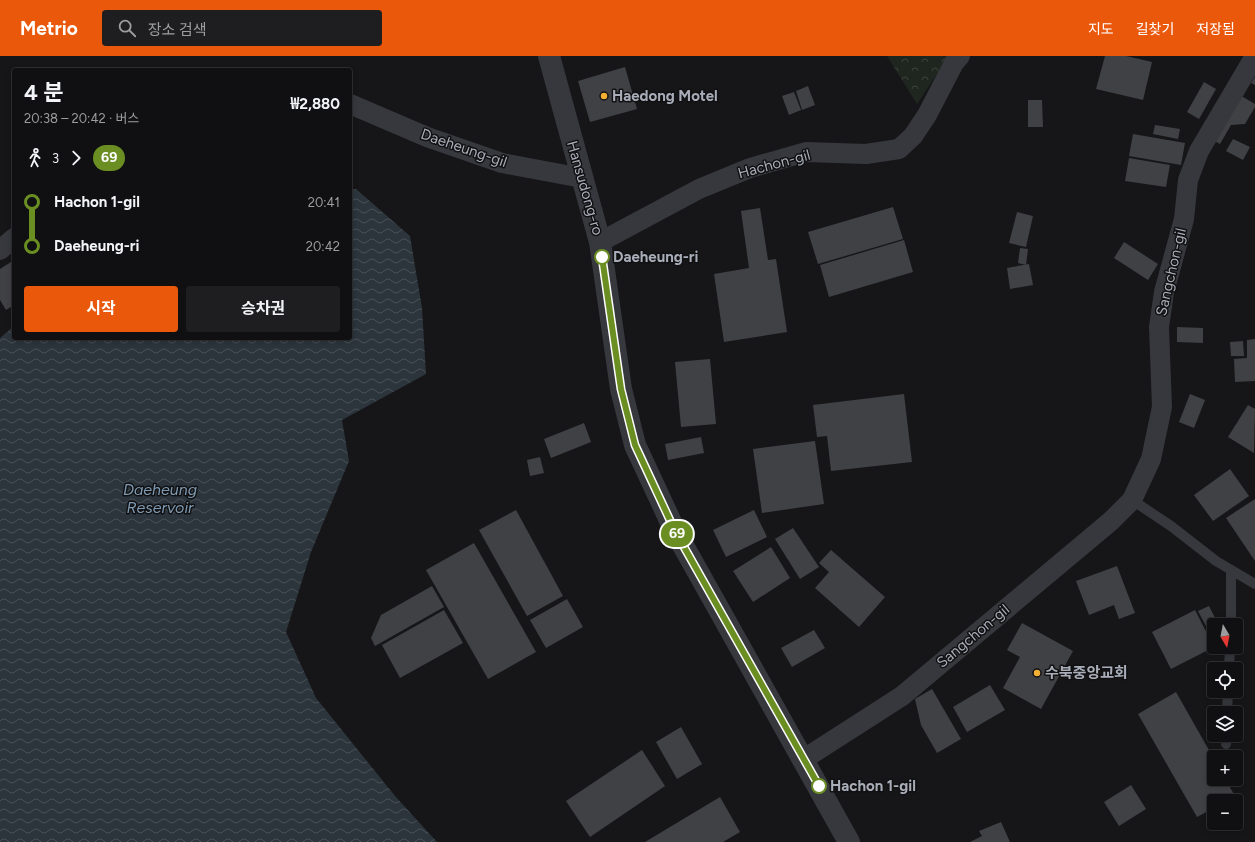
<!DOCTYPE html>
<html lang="ko">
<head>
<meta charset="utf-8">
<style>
  :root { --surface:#101012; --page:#1e1e20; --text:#f1f3f6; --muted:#9c9d9f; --line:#303032; --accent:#ea580c }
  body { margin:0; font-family:Figtree,"Noto Sans KR",sans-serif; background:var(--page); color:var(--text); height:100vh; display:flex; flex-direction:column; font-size:15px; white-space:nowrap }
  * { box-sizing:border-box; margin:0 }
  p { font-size:13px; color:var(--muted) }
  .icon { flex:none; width:22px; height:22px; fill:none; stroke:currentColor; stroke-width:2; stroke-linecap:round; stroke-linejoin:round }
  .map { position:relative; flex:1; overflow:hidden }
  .panel { position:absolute; left:12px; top:12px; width:340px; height:272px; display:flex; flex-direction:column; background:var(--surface); border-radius:4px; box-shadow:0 2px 6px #0003,0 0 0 1px var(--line) }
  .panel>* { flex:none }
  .badge { padding:0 8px; border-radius:13px; font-size:14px; line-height:26px }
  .needle { width:26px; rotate:170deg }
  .controls { position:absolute; left:1207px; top:562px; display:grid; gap:8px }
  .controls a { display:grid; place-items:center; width:36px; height:36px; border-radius:4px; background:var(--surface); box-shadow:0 2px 6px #0003,0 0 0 1px var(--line); font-size:20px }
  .map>.badge { position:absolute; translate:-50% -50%; box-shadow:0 0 0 2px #fff }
  .legs { display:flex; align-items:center; gap:6px; height:44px; padding:0 12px; font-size:13px }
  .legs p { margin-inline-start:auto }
  .headline { display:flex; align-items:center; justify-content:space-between; height:68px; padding:0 12px }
  h1 { font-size:22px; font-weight:700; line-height:30px }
  .action { display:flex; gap:8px; margin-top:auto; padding:8px 12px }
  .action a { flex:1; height:46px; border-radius:4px; background:var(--accent); color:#fff; font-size:16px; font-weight:700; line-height:46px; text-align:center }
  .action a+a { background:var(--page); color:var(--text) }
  ul { padding:0 12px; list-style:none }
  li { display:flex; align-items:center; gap:14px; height:44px; font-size:15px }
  li i { display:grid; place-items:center; width:6px; height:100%; margin:0 5px; background:currentColor }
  li i::after { content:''; width:10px; height:10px; margin:-5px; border:3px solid; border-radius:50%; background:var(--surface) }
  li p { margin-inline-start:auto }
  li:first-child i { background:linear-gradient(#0000 50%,currentColor 0) }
  li:last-child i { background:linear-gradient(currentColor 50%,#0000 0) }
  header { display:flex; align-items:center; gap:24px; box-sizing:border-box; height:56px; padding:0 20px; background:var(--accent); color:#fff }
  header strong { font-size:19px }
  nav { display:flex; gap:22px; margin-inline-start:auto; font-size:14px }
  .search { width:280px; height:36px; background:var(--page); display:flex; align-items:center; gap:10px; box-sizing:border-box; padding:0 14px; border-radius:4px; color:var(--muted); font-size:15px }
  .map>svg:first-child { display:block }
  .forest { fill:url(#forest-crowns) }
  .water { fill:url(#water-waves) }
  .building { fill:#404145 }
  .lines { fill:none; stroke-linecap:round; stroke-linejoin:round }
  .service { stroke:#37383d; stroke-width:10 }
  .minor { stroke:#37383d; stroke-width:20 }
  .tertiary { stroke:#37383d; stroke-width:22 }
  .line-1-casing { stroke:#fff; stroke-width:9 }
  .line-1 { stroke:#6b8e23; stroke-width:6 }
  .poi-dot { fill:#f2b134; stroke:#111113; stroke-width:1.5 }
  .stop-1-dot { fill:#fff; stroke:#6b8e23; stroke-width:2 }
  .labels { text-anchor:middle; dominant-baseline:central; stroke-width:3; stroke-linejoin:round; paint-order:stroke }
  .poi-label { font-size:15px; font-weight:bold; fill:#a8adb8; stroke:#111113; text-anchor:start }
  .street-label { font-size:15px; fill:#a8adb8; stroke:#111113 }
  .stop-label { font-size:15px; font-weight:bold; fill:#a8adb8; stroke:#111113; text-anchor:start }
  .water-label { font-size:16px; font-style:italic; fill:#7f9bb3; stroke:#111113 }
</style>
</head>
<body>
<header>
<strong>Metrio</strong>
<div class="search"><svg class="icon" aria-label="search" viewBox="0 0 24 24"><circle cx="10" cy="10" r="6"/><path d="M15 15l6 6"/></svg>장소 검색</div>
<nav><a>지도</a><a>길찾기</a><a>저장됨</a></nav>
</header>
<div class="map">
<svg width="1255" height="786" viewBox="0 0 1255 786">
  <defs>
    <pattern id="forest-crowns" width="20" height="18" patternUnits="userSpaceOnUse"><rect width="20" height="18" fill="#1e261f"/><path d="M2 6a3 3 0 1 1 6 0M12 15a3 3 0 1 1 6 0" fill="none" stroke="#3c433d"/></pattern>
    <pattern id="water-waves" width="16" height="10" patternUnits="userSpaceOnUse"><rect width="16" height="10" fill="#2c353c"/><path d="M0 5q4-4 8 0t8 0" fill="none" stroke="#485056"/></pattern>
  </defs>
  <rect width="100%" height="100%" fill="#161618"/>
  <!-- forest -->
  <path class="forest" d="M887,0H949L917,48Z"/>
  <!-- water -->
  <path class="water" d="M356,133L410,180L422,252L426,318L342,364L349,405L311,496L286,576L316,642L395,740L437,786H0V282L14,270V282H350V134Z"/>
  <!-- building -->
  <g class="building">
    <path d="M1105,0H1126L1152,6L1143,44L1096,33Z"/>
    <path d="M625,11L637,53L590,66L578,25Z"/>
    <path d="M1255,21V29L1251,27Z"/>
    <path d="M1204,26L1216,33L1199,63L1187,56Z"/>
    <path d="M808,30L815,49L802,54L796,35Z"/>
    <path d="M794,36L801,54L789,59L782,40Z"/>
    <path d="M1238,38L1255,48V51L1245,68L1231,69L1220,88L1211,83Z"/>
    <path d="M1028,44H1042L1043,71H1028Z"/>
    <path d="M1155,69L1180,73L1178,83L1153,78Z"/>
    <path d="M1133,78L1185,87L1181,109L1129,100Z"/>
    <path d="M1233,83L1250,91L1243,104L1226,95Z"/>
    <path d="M1129,102L1170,109L1166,131L1125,125Z"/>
    <path d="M893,151L903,183L818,208L808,176Z"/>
    <path d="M760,152L768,204L776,203L787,276L724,286L714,218L749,212L741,155Z"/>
    <path d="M1017,156L1033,160L1026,191L1009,187Z"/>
    <path d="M904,184L913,216L829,241L820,209Z"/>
    <path d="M1124,186L1158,208L1148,224L1114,202Z"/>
    <path d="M1020,192L1028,193L1026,209L1018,207Z"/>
    <path d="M14,204V249L6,254L0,244V213Z"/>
    <path d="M1029,208L1033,229L1010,233L1007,212Z"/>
    <path d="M1177,271L1203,272V287L1177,286Z"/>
    <path d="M1255,283V325L1235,326L1234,303L1247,302V284Z"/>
    <path d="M1243,285L1244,300H1231L1230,286Z"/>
    <path d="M710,303L716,368L681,371L675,306Z"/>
    <path d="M904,338L912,406L831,415L827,380L817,381L813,349Z"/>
    <path d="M1190,338L1205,344L1194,372L1179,366Z"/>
    <path d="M1248,349L1255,353L1254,397L1228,381Z"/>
    <path d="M584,367L591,386L551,402L544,383Z"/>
    <path d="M701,381L704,397L668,404L665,388Z"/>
    <path d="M815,385L824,448L762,457L753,393Z"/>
    <path d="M540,401L544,417L530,420L527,404Z"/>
    <path d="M1230,413L1249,440L1213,465L1194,439Z"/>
    <path d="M1255,443V505L1226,462Z"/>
    <path d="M516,454L563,540L527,560L479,474Z"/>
    <path d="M754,454L767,481L726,501L713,474Z"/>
    <path d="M793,472L819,511L800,523L775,483Z"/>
    <path d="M474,487L536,596L488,623L426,514Z"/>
    <path d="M771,491L790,522L753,546L733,515Z"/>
    <path d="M831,494L885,541L859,571L815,532L829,516L819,507Z"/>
    <path d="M1117,510L1135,557L1119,563L1114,549L1089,559L1076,525Z"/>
    <path d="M432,530L444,551L375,590L371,582L381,559Z"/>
    <path d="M567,543L583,571L546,592L530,564Z"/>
    <path d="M1209,550L1217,566L1207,572L1198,555Z"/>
    <path d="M444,554L463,587L400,622L382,589Z"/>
    <path d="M1195,554L1214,591L1171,613L1152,576Z"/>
    <path d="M1022,567L1073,595L1041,653L1003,632L1020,601L1007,594Z"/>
    <path d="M814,574L825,592L792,611L781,592Z"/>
    <path d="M990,629L1005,654L967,676L953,651Z"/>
    <path d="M932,633L961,683L937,697L921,669L915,643Z"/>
    <path d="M1176,636L1214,703V723H1225L1235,740L1226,745H1214V752L1197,761L1138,658Z"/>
    <path d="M681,671L702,708L677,723L656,686Z"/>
    <path d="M642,694L665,730L590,781L566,745Z"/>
    <path d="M1131,729L1146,753L1119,770L1104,746Z"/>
    <path d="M720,741L740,776L723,786H645Z"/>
    <path d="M1001,766L1010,786H970L982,780L979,775Z"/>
  </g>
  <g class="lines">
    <!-- service -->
    <g class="service">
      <path d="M1132,444L1171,470L1216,505L1255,528"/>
      <path d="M1231,569V514"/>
      <path d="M1229,613L1230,591"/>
      <path d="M1227,657L1228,635"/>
      <path d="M1226,688L1227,679"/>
    </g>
    <!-- minor -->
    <g class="minor">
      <path d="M350,48L427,81L502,107L582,122"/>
      <path d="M600,186L699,133L750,112L806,96L866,98L899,93L913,80L927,59L954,7L960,0"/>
      <path d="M0,194L14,182"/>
      <path d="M804,703L902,640L1111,465L1132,444L1151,403L1162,351L1159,271L1164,236L1184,163L1188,124L1199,95L1255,0"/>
    </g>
    <!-- tertiary -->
    <path class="tertiary" d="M549,0L600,186L621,333L635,389L675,475L849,786"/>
  </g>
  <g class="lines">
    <!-- line-1 casing -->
    <g class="line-1-casing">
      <path id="line-1" d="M602,201L621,333L635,389L675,475L819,730"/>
    </g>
    <!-- line-1 -->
    <use href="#line-1" class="line-1"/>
  </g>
  <!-- markers -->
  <g class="poi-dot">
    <circle cx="604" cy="40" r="4"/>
    <circle cx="1037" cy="617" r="4"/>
  </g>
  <g class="stop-1-dot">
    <circle cx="602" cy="201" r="7"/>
    <circle cx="819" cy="730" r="7"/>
  </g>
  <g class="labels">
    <!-- poi labels -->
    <g class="poi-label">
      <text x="612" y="40">Haedong Motel</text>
      <text x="1045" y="617">수북중앙교회</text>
    </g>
    <!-- street labels -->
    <g class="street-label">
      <text transform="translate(464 92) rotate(19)">Daeheung-gil</text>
      <text transform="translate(774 108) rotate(-15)">Hachon-gil</text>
      <text transform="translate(585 132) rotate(74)">Hansudong-ro</text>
      <text transform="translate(1171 216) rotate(-77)">Sangchon-gil</text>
      <text transform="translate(973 580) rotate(-40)">Sangchon-gil</text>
    </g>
    <!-- stop labels -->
    <g class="stop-label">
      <text x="613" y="201">Daeheung-ri</text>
      <text x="830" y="730">Hachon 1-gil</text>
    </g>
    <!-- water labels -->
    <g class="water-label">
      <text x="160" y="433">Daeheung<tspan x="160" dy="18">Reservoir</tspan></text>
    </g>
  </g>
</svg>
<div class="controls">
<a><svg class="needle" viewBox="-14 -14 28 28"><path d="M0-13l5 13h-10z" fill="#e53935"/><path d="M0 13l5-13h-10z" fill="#9c9d9f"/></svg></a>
<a><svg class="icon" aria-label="locate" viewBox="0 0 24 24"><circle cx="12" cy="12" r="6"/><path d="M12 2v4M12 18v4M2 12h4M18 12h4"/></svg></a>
<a><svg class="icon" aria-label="layers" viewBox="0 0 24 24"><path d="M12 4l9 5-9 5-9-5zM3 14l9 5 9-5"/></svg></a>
<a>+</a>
<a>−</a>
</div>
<b class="badge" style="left:677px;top:478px;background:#6b8e23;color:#fff">69</b>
<section class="panel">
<div class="headline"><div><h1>4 분</h1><p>20:38 – 20:42 · 버스</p></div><b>₩2,880</b></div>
<div class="legs"><svg class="icon" aria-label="walk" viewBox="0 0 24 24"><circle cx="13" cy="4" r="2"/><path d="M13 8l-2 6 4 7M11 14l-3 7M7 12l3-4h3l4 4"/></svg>3<svg class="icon" aria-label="forward" viewBox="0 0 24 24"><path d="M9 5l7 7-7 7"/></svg><b class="badge" style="background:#6b8e23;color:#fff">69</b></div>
<ul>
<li><i style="color:#6b8e23"></i><b>Hachon 1-gil</b><p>20:41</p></li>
<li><i style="color:#6b8e23"></i><b>Daeheung-ri</b><p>20:42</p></li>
</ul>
<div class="action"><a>시작</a><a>승차권</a></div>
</section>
</div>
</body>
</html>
